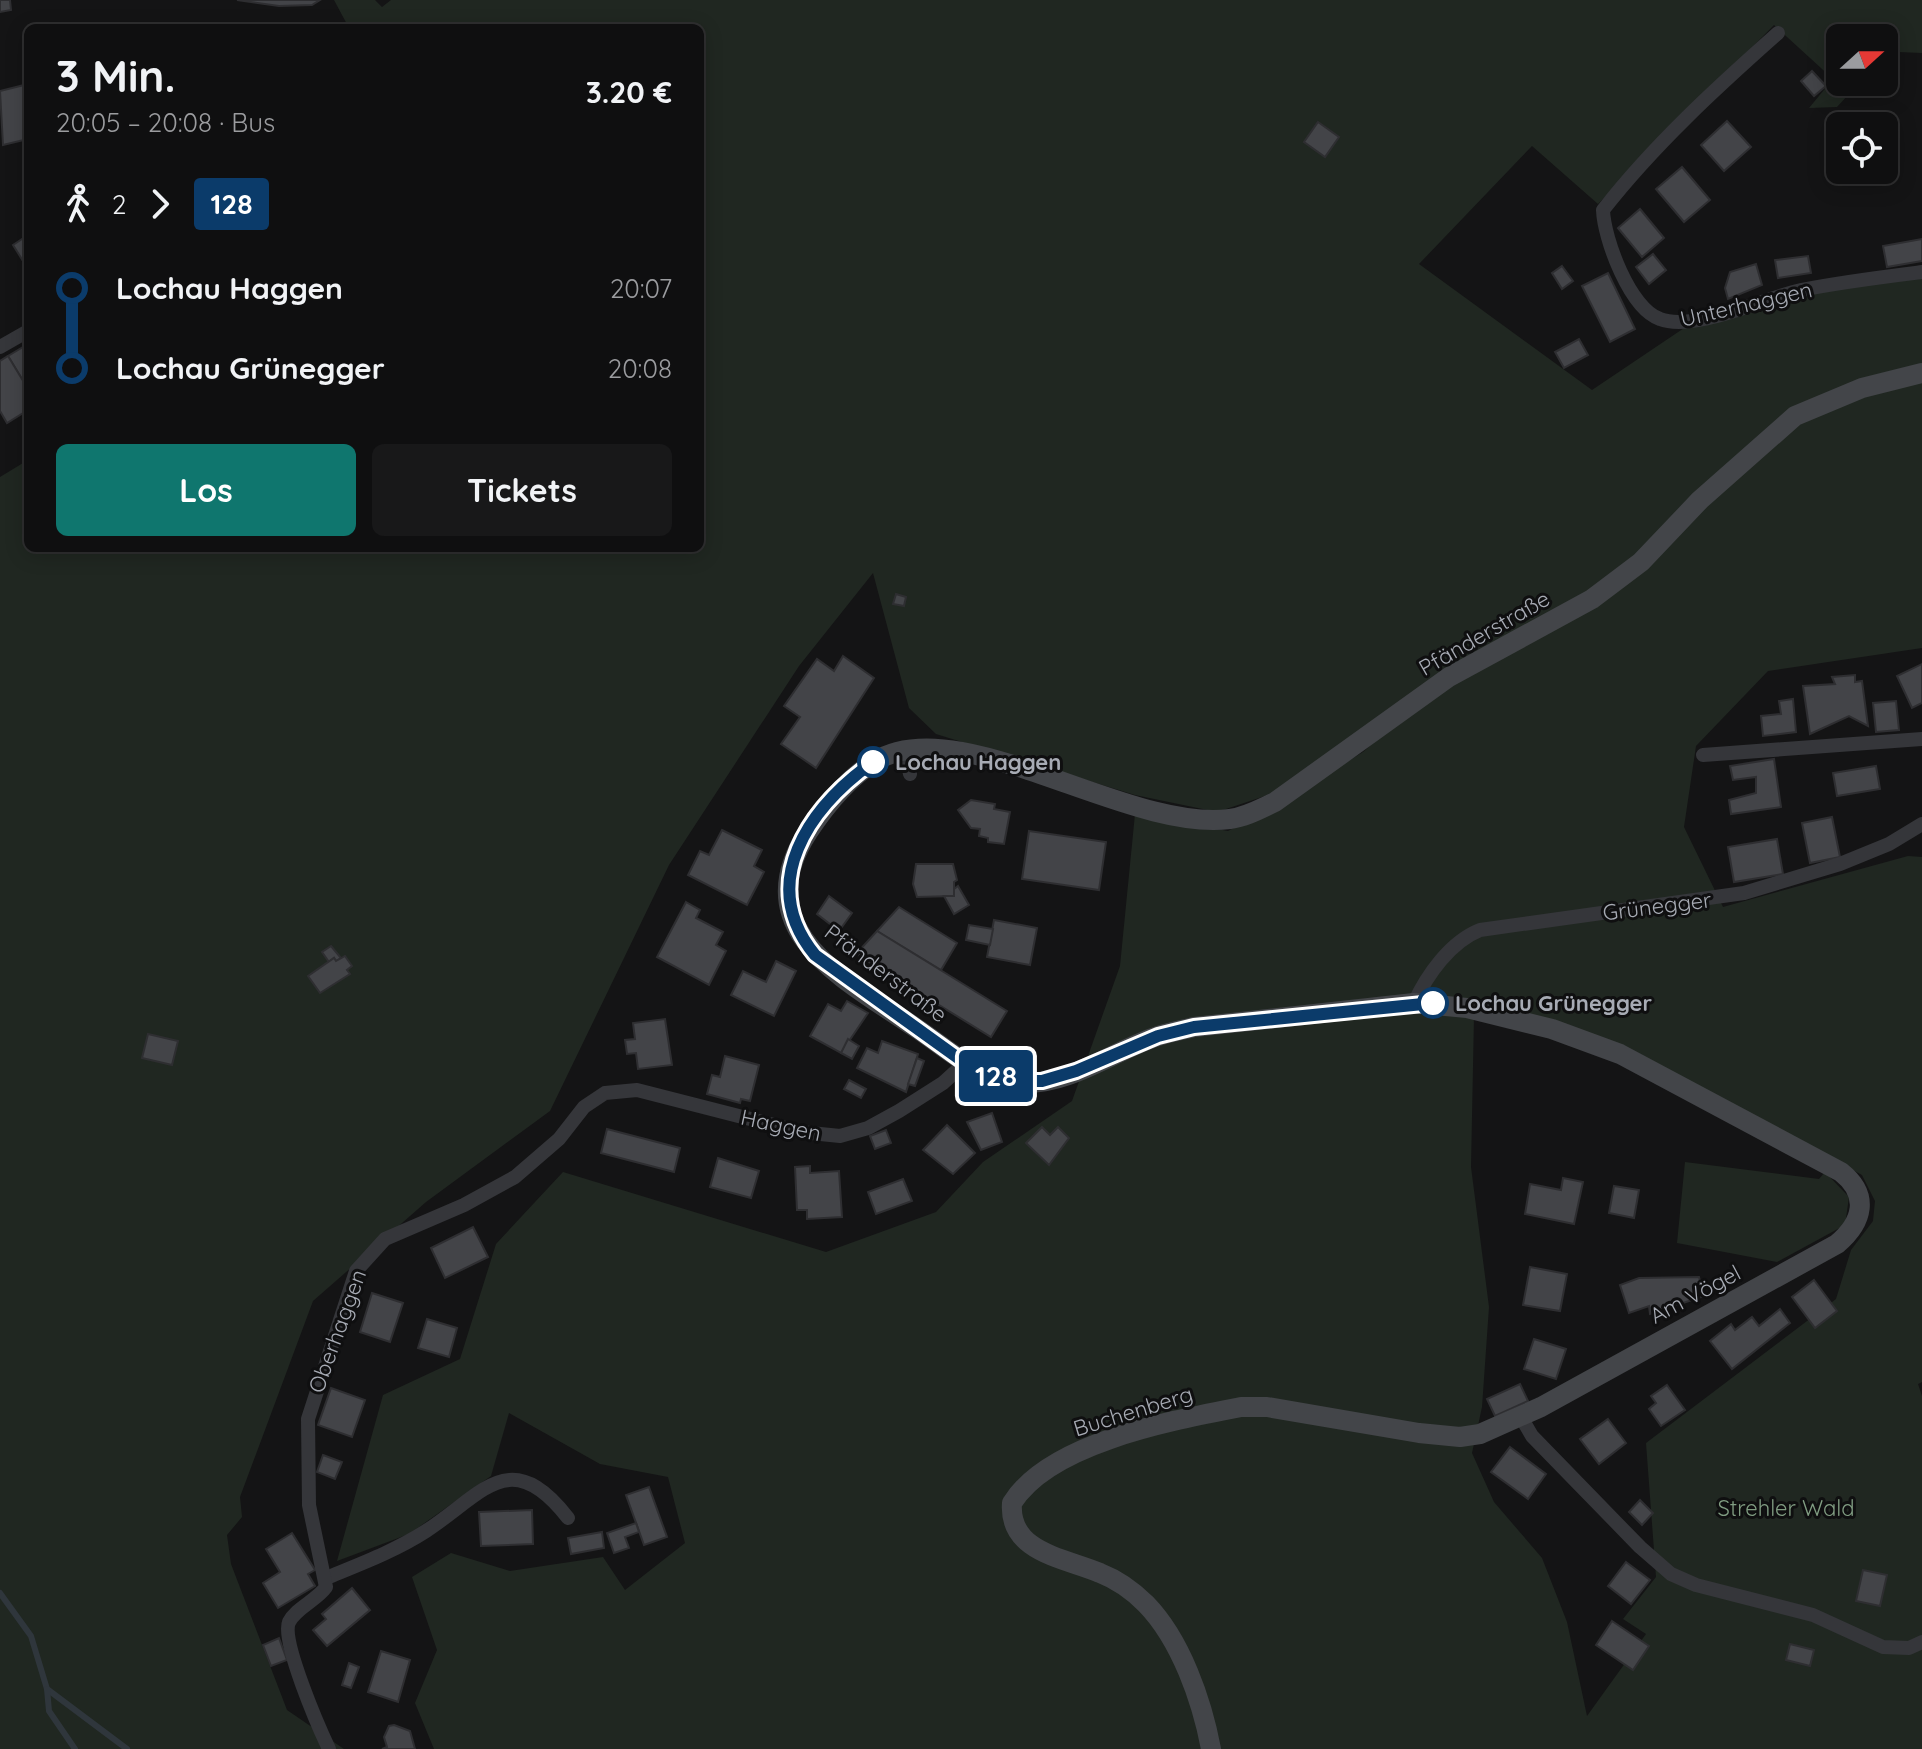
<!DOCTYPE html>
<html lang="de">
<head>
<meta charset="utf-8">
<style>
  :root { --surface:#0f0f10; --page:#181819; --text:#f1f3f6; --muted:#9b9c9f; --line:#2f2f30; --accent:#0f766e }
  body { margin:0; font-family:Quicksand,sans-serif; background:var(--page); color:var(--text); height:100vh; display:flex; flex-direction:column; font-size:30px; white-space:nowrap }
  * { box-sizing:border-box; margin:0 }
  p { font-size:26px; color:var(--muted) }
  .icon { flex:none; width:44px; height:44px; fill:none; stroke:currentColor; stroke-width:2; stroke-linecap:round; stroke-linejoin:round }
  .map { position:relative; flex:1; overflow:hidden }
  .side { position:absolute; left:24px; top:24px; width:680px; height:528px; display:flex; flex-direction:column; background:var(--surface); border-radius:12px; box-shadow:0 4px 20px #0003,0 0 0 2px var(--line) }
  .side>* { flex:none }
  .badge { padding:0 16px; border-radius:6px; font-size:28px; line-height:52px }
  .needle { width:52px; rotate:69deg }
  .controls { position:absolute; left:1826px; top:24px; display:grid; gap:16px }
  .controls a { display:grid; place-items:center; width:72px; height:72px; border-radius:12px; background:var(--surface); box-shadow:0 4px 20px #0003,0 0 0 2px var(--line); font-size:40px }
  .map>.badge { position:absolute; translate:-50% -50%; box-shadow:0 0 0 4px #fff }
  .legs { display:flex; align-items:center; gap:12px; height:88px; padding:0 32px; font-size:26px }
  .legs p { margin-inline-start:auto }
  .headline { display:flex; align-items:center; justify-content:space-between; height:136px; padding:0 32px }
  h1 { font-size:44px; font-weight:700; line-height:60px }
  .cta { display:flex; gap:16px; margin-top:auto; padding:16px 32px }
  .cta a { flex:1; height:92px; border-radius:12px; background:var(--accent); color:#fff; font-size:32px; font-weight:700; line-height:92px; text-align:center }
  .cta a+a { background:var(--page); color:var(--text) }
  ul { padding:0 32px; list-style:none }
  li { display:flex; align-items:center; gap:28px; height:80px; font-size:30px }
  li i { display:grid; place-items:center; width:12px; height:100%; margin:0 10px; background:currentColor }
  li i::after { content:''; width:20px; height:20px; margin:-10px; border:6px solid; border-radius:50%; background:var(--surface) }
  li p { margin-inline-start:auto }
  li:first-child i { background:linear-gradient(#0000 50%,currentColor 0) }
  li:last-child i { background:linear-gradient(currentColor 50%,#0000 0) }
  .map>svg:first-child { display:block }
  .green { fill:#202721; fill-rule:evenodd }
  .lines { fill:none; stroke-linecap:round; stroke-linejoin:round }
  .stream { stroke:#2f363c; stroke-width:6 }
  .building { fill:#434448; stroke:#2e2e31; stroke-width:2 }
  .street { stroke:#35363a; stroke-width:14 }
  .secondary { stroke:#434549; stroke-width:20 }
  .line-1-casing { stroke:#fff; stroke-width:18 }
  .line-1 { stroke:#0b3b6a; stroke-width:12 }
  .stop-1-dot { fill:#fff; stroke:#0b3b6a; stroke-width:4 }
  .labels { text-anchor:middle; dominant-baseline:central; stroke-width:6; stroke-linejoin:round; paint-order:stroke }
  .street-label { font-size:22px; fill:#a7abb4; stroke:#0f0f10 }
  .stop-label { font-size:22px; font-weight:bold; fill:#a7abb4; stroke:#0f0f10; text-anchor:start }
  .park-label { font-size:22px; fill:#809d82; stroke:#0f0f10 }
</style>
</head>
<body>
<div class="map">
<svg width="1922" height="1749" viewBox="0 0 1922 1749">
  <rect width="100%" height="100%" fill="#141415"/>
  <!-- green -->
  <g class="green">
    <path d="M334,0H375L382,7L391,0H1922V53L1898,52L1884,61V38H1840V82H1860L1837,107L1809,108L1833,79L1774,25L1598,204L1532,146L1419,264L1592,390L1699,318L1800,290L1922,272V648L1768,671L1696,746L1684,827L1723,907L1908,856L1922,857V1382L1918,1384L1922,1396V1749H434L415,1703L437,1650L412,1577L451,1553L510,1571L603,1557L625,1590L685,1543L668,1477L600,1464L509,1413L491,1476L409,1534L337,1561L383,1395L460,1359L496,1244L563,1172L826,1252L936,1212L983,1162L1072,1101L1120,966L1135,814L1228,831L1265,812L1363,752L1449,677L1593,599L1641,562L1699,500L1691,498L1637,555L1591,589L1440,673L1271,794L1217,812L1135,795L936,734L909,708L873,573L799,666L669,865L550,1111L426,1202L313,1301L240,1497L242,1517L227,1535L231,1564L287,1710L344,1749H0V477L28,460V548H700V28H349ZM1474,1016L1540,1017L1634,1051L1862,1175L1875,1201L1873,1221L1851,1250L1836,1299L1646,1443L1656,1577L1623,1619L1646,1634L1587,1716L1567,1622L1542,1558L1494,1502L1472,1453L1482,1407L1489,1307L1471,1167Z"/>
    <path d="M1685,1162L1819,1179L1825,1172L1849,1197L1845,1225L1777,1262L1677,1243Z"/>
  </g>
  <g class="lines">
    <!-- stream -->
    <g class="stream">
      <path d="M0,1593L31,1636L47,1689L127,1749"/>
      <path d="M47,1689L49,1711L75,1749"/>
    </g>
  </g>
  <!-- building -->
  <g class="building">
    <path d="M0,0H10L11,10L0,12Z"/>
    <path d="M237,0H320L312,5L279,6Z"/>
    <path d="M1812,71L1826,86L1814,96L1801,81Z"/>
    <path d="M24,85L28,102V139L3,145L0,91Z"/>
    <path d="M1727,121L1751,147L1724,171L1701,145Z"/>
    <path d="M1318,122L1339,137L1325,157L1304,142Z"/>
    <path d="M1682,167L1710,200L1684,222L1656,189Z"/>
    <path d="M1640,209L1664,238L1642,257L1618,228Z"/>
    <path d="M28,235V269L13,245Z"/>
    <path d="M1922,239V261L1887,267L1883,246Z"/>
    <path d="M1653,254L1666,270L1649,284L1636,267Z"/>
    <path d="M1808,256L1811,273L1778,278L1775,260Z"/>
    <path d="M1756,264L1762,285L1728,299L1725,288L1730,272Z"/>
    <path d="M1562,266L1573,281L1562,289L1552,273Z"/>
    <path d="M1608,273L1635,329L1610,342L1582,286Z"/>
    <path d="M1579,339L1588,355L1564,368L1555,352Z"/>
    <path d="M28,344V389L8,356Z"/>
    <path d="M8,356L28,389V410L7,423L0,411V361Z"/>
    <path d="M896,594L906,597L904,606L893,604Z"/>
    <path d="M843,656L874,678L816,768L781,744L800,717L784,706L817,659L834,671Z"/>
    <path d="M1922,664V703L1912,708L1897,676Z"/>
    <path d="M1855,675V682L1862,681L1868,726L1849,716L1810,734L1803,686L1835,684L1832,677Z"/>
    <path d="M1793,699L1796,732L1763,736L1761,716L1781,714L1779,701Z"/>
    <path d="M1896,701L1899,730L1876,732L1873,703Z"/>
    <path d="M1774,759L1781,807L1731,814L1729,800L1756,793V777L1733,780L1730,766Z"/>
    <path d="M1876,766L1880,789L1837,796L1833,773Z"/>
    <path d="M971,800L995,804L994,809L1010,812L1004,844L988,842V838L979,836L980,829L971,828L958,810Z"/>
    <path d="M1832,817L1840,857L1810,863L1802,823Z"/>
    <path d="M722,830L762,850L754,866L764,872L747,905L688,875L700,851L709,855Z"/>
    <path d="M1029,831L1106,842L1099,890L1022,879Z"/>
    <path d="M1777,839L1783,874L1734,882L1728,847Z"/>
    <path d="M916,864H953L957,880L954,882V896L917,897L913,884Z"/>
    <path d="M958,886L969,905L954,914L944,896H954V889Z"/>
    <path d="M829,896L852,913L839,931L817,914Z"/>
    <path d="M686,902L700,910L696,918L723,932L716,945L726,951L709,985L657,957Z"/>
    <path d="M899,907L957,943L941,970L877,931Z"/>
    <path d="M994,920L1037,928L1030,965L987,957Z"/>
    <path d="M969,925L993,929L990,945L966,940Z"/>
    <path d="M877,931L1007,1011L991,1037L856,954Z"/>
    <path d="M331,946L341,958L336,961L334,958L329,962L322,952Z"/>
    <path d="M345,956L352,966L347,970L350,974L320,993L308,976L334,958L336,961Z"/>
    <path d="M776,961L796,971L774,1016L731,995L743,971L766,982Z"/>
    <path d="M847,1001L868,1013L841,1053L810,1036L828,1004L841,1011Z"/>
    <path d="M665,1019L672,1065L638,1069L636,1053L627,1054L625,1040L635,1039L633,1023Z"/>
    <path d="M148,1034L178,1041L172,1065L142,1058Z"/>
    <path d="M848,1039L859,1046L852,1059L841,1053Z"/>
    <path d="M882,1041L918,1054L906,1092L857,1068L867,1048L878,1053Z"/>
    <path d="M725,1056L759,1065L750,1101L741,1099L740,1103L707,1094L712,1075L720,1077Z"/>
    <path d="M917,1058L924,1061L915,1086L908,1084Z"/>
    <path d="M849,1080L866,1089L861,1098L844,1089Z"/>
    <path d="M992,1113L1002,1142L981,1150L967,1122Z"/>
    <path d="M947,1125L975,1153L953,1174L923,1150Z"/>
    <path d="M1042,1127L1050,1135L1058,1127L1069,1138L1049,1165L1026,1143Z"/>
    <path d="M607,1129L680,1148L674,1172L601,1153Z"/>
    <path d="M886,1130L891,1143L875,1149L870,1136Z"/>
    <path d="M718,1158L759,1171L751,1198L710,1187Z"/>
    <path d="M810,1166V1173L839,1171L842,1217L807,1219V1210H797L795,1167Z"/>
    <path d="M1563,1178L1583,1182L1574,1224L1525,1214L1530,1184L1561,1190Z"/>
    <path d="M903,1179L912,1201L876,1214L868,1192Z"/>
    <path d="M1614,1186L1639,1190L1634,1218L1609,1213Z"/>
    <path d="M473,1227L488,1257L445,1278L431,1248Z"/>
    <path d="M1530,1267L1567,1274L1560,1311L1523,1305Z"/>
    <path d="M1699,1277L1704,1296L1650,1314L1649,1306L1629,1313L1620,1285L1639,1278Z"/>
    <path d="M1814,1280L1837,1311L1815,1328L1792,1297Z"/>
    <path d="M372,1293L403,1303L390,1342L360,1332Z"/>
    <path d="M1780,1309L1790,1323L1732,1369L1710,1341L1731,1324L1735,1330L1752,1317L1759,1326Z"/>
    <path d="M427,1319L457,1328L449,1357L418,1348Z"/>
    <path d="M1534,1339L1566,1349L1556,1379L1524,1369Z"/>
    <path d="M1520,1384L1528,1401L1495,1416L1487,1399Z"/>
    <path d="M1667,1385L1685,1410L1661,1426L1649,1409L1656,1403L1651,1396Z"/>
    <path d="M331,1388L365,1400L352,1437L318,1425Z"/>
    <path d="M1608,1419L1626,1443L1599,1464L1580,1439Z"/>
    <path d="M1510,1447L1546,1474L1528,1499L1491,1472Z"/>
    <path d="M323,1455L342,1462L335,1479L317,1472Z"/>
    <path d="M649,1487L667,1537L644,1545L626,1495Z"/>
    <path d="M1640,1500L1653,1513L1642,1525L1629,1512Z"/>
    <path d="M532,1510L533,1544L481,1546L479,1512Z"/>
    <path d="M636,1523L639,1532L625,1537L629,1548L614,1553L607,1533Z"/>
    <path d="M602,1532L604,1548L571,1554L568,1538Z"/>
    <path d="M292,1533L315,1570L308,1574L315,1586L278,1608L263,1583L280,1572L266,1549Z"/>
    <path d="M1626,1562L1650,1580L1631,1604L1608,1586Z"/>
    <path d="M1863,1570L1887,1575L1880,1606L1856,1601Z"/>
    <path d="M352,1588L370,1610L327,1646L313,1630L326,1619L322,1614Z"/>
    <path d="M1612,1621L1649,1646L1633,1670L1596,1645Z"/>
    <path d="M279,1638L287,1660L271,1666L263,1645Z"/>
    <path d="M1790,1644L1814,1650L1810,1666L1786,1660Z"/>
    <path d="M381,1651L410,1660L398,1702L368,1692Z"/>
    <path d="M349,1663L359,1667L351,1688L342,1685Z"/>
    <path d="M394,1725L410,1731L415,1749H382L387,1747L384,1737L389,1726Z"/>
  </g>
  <g class="lines">
    <!-- street -->
    <g class="street">
      <path d="M1778,33C1716,88 1654,145 1603,210C1604,239 1630,309 1660,319C1694,332 1765,298 1801,290C1841,282 1882,277 1922,272"/>
      <path d="M0,347L28,331"/>
      <path d="M904,748L910,774"/>
      <path d="M1703,755L1922,739"/>
      <path d="M1414,1003C1427,975 1450,942 1480,930L1744,893L1840,864L1889,844L1922,824"/>
      <path d="M1521,1417L1532,1436L1640,1547L1671,1574L1696,1585L1813,1615L1883,1647L1909,1648L1922,1642"/>
      <path d="M326,1578C360,1564 395,1551 426,1531C483,1494 510,1444 568,1518"/>
      <path d="M329,1749C319,1728 281,1641 289,1622C296,1608 317,1600 326,1587L309,1505L308,1419L356,1271L385,1239L464,1205L515,1177L559,1139L584,1107L605,1093L637,1090L801,1132L840,1136L868,1128L899,1111L943,1083L965,1063"/>
    </g>
    <!-- secondary -->
    <path class="secondary" d="M1211,1749C1202,1701 1181,1640 1146,1604C1133,1591 1118,1580 1100,1573C1066,1558 1008,1553 1012,1503C1050,1442 1175,1420 1241,1407H1267L1419,1433L1460,1437L1480,1434L1541,1407L1837,1244C1863,1222 1870,1195 1841,1172L1620,1054L1552,1029L1467,1008L1414,1003L1194,1027C1182,1030 1170,1032 1158,1036C1115,1050 1070,1085 1022,1083C981,1081 948,1049 916,1028C846,980 744,931 808,832C826,805 847,779 874,762C957,708 1127,833 1230,819C1246,817 1260,809 1275,802L1449,677L1592,599L1641,562L1700,500L1795,416L1862,388L1922,373"/>
  </g>
  <g class="lines">
    <!-- line-1 casing -->
    <g class="line-1-casing">
      <path id="line-1" d="M873,762C809,808 756,883 815,955L965,1063L1006,1081H1042L1076,1071L1158,1036L1194,1027L1433,1003"/>
    </g>
    <!-- line-1 -->
    <use href="#line-1" class="line-1"/>
  </g>
  <!-- markers -->
  <g class="stop-1-dot">
    <circle cx="873" cy="762" r="14"/>
    <circle cx="1433" cy="1003" r="14"/>
  </g>
  <g class="labels">
    <!-- street labels -->
    <g class="street-label">
      <text transform="translate(1746 304) rotate(-13)">Unterhaggen</text>
      <text transform="translate(1484 633) rotate(-30)">Pfänderstraße</text>
      <text transform="translate(1657 906) rotate(-7)">Grünegger</text>
      <text transform="translate(886 973) rotate(37)">Pfänderstraße</text>
      <text transform="translate(781 1125) rotate(12)">Haggen</text>
      <text transform="translate(1695 1294) rotate(-28)">Am Vögel</text>
      <text transform="translate(337 1331) rotate(-70)">Oberhaggen</text>
      <text transform="translate(1133 1411) rotate(-17)">Buchenberg</text>
    </g>
    <!-- stop labels -->
    <g class="stop-label">
      <text x="895" y="762">Lochau Haggen</text>
      <text x="1455" y="1003">Lochau Grünegger</text>
    </g>
    <!-- park labels -->
    <g class="park-label">
      <text x="1786" y="1508">Strehler Wald</text>
    </g>
  </g>
</svg>
<div class="controls">
<a><svg class="needle" viewBox="-14 -14 28 28"><path d="M0-13l5 13h-10z" fill="#e53935"/><path d="M0 13l5-13h-10z" fill="#9b9c9f"/></svg></a>
<a><svg class="icon" aria-label="locate" viewBox="0 0 24 24"><circle cx="12" cy="12" r="6"/><path d="M12 2v4M12 18v4M2 12h4M18 12h4"/></svg></a>
</div>
<b class="badge" style="left:996px;top:1076px;background:#0b3b6a;color:#fff">128</b>
<section class="side">
<div class="headline"><div><h1>3 Min.</h1><p>20:05 – 20:08 · Bus</p></div><b>3.20 €</b></div>
<div class="legs"><svg class="icon" aria-label="walk" viewBox="0 0 24 24"><circle cx="13" cy="4" r="2"/><path d="M13 8l-2 6 4 7M11 14l-3 7M7 12l3-4h3l4 4"/></svg>2<svg class="icon" aria-label="forward" viewBox="0 0 24 24"><path d="M9 5l7 7-7 7"/></svg><b class="badge" style="background:#0b3b6a;color:#fff">128</b></div>
<ul>
<li><i style="color:#0b3b6a"></i><b>Lochau Haggen</b><p>20:07</p></li>
<li><i style="color:#0b3b6a"></i><b>Lochau Grünegger</b><p>20:08</p></li>
</ul>
<div class="cta"><a>Los</a><a>Tickets</a></div>
</section>
</div>
</body>
</html>
